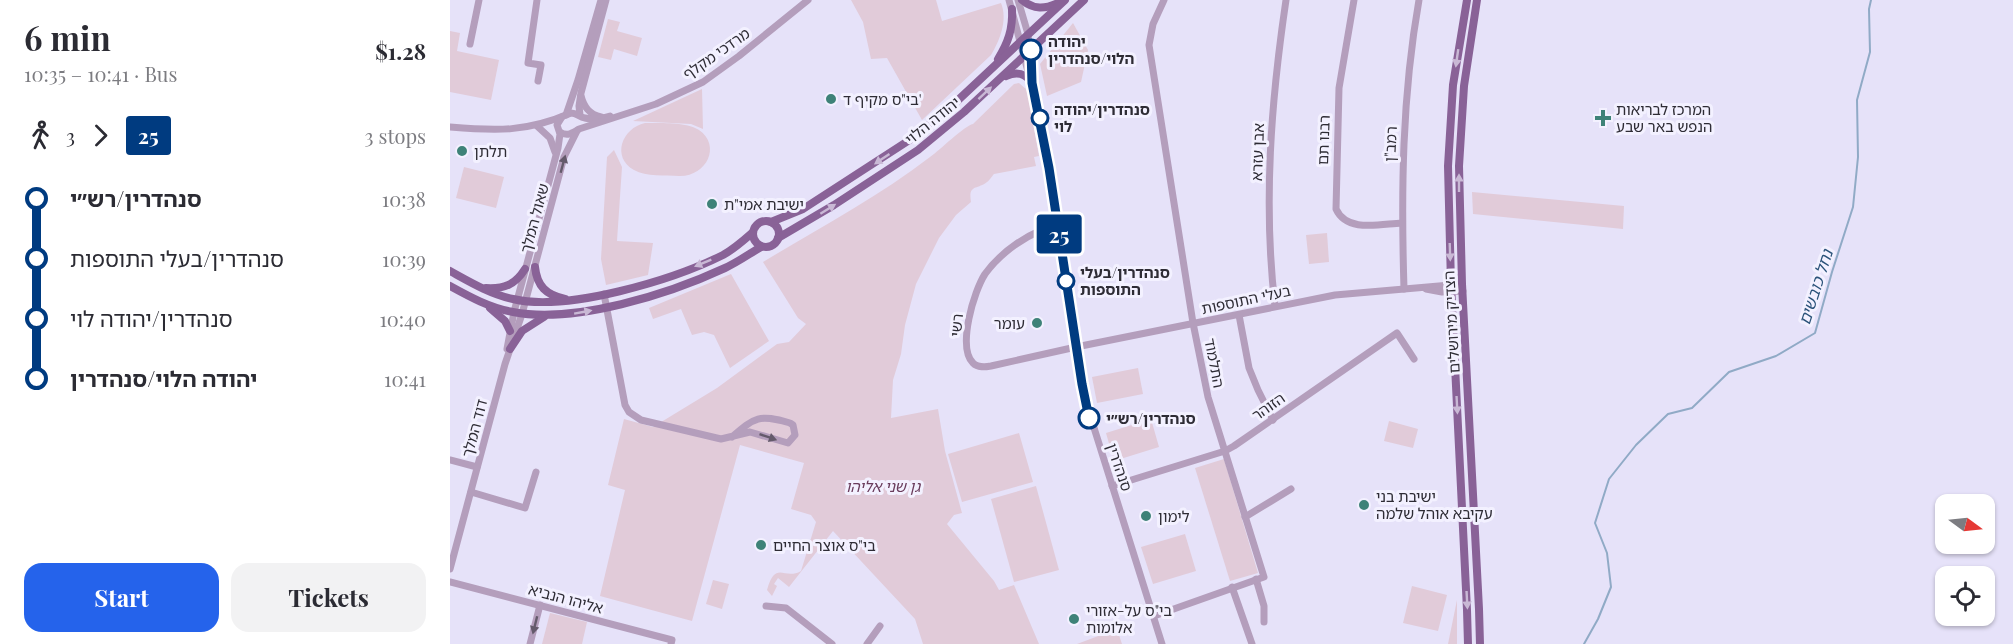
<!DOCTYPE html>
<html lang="en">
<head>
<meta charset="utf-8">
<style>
  :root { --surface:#fff; --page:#f2f2f3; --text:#2b2b33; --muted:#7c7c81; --accent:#2563eb }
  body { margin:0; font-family:"Playfair Display","Noto Sans Hebrew",serif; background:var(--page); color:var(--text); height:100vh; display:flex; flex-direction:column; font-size:22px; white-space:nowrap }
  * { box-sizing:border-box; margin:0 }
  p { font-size:20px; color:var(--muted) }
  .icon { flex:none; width:33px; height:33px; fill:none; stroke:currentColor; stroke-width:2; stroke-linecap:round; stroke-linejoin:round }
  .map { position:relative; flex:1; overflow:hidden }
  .drawer { display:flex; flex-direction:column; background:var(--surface); width:450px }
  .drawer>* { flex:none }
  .badge { padding:0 12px; border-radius:4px; font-size:21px; line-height:39px }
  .needle { width:39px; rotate:105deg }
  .fabs { position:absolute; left:1485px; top:494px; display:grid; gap:12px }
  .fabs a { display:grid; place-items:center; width:60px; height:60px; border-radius:12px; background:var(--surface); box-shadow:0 2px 4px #0004; font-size:30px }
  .map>.badge { position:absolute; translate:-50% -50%; box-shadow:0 0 0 3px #fff }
  .legs { display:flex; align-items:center; gap:9px; height:66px; padding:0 24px; font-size:20px }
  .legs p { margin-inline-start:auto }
  .summary { display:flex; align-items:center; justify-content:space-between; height:102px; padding:0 24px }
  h1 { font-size:33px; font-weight:700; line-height:45px }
  .button { display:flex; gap:12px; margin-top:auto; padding:12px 24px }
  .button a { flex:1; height:69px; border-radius:18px; background:var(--accent); color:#fff; font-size:24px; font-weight:700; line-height:69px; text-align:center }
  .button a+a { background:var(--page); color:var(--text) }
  ul { padding:0 24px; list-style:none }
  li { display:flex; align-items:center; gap:21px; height:60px; font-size:22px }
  li i { display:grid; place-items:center; width:9px; height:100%; margin:0 8px; background:currentColor }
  li i::after { content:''; width:15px; height:15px; margin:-8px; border:4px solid; border-radius:50%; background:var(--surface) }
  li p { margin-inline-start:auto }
  li:first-child i { background:linear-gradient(#0000 50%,currentColor 0) }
  li:last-child i { background:linear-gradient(currentColor 50%,#0000 0) }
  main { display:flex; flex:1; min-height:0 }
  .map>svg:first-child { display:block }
  .green { fill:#e1cbd9 }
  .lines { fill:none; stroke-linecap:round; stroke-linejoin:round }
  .stream { stroke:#90aac6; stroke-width:2 }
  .minor { stroke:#b49ebc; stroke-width:7 }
  .major { stroke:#896297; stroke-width:8 }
  .oneway { fill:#c9b8d5 }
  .oneway2 { fill:#645a6b }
  .line-1-casing { stroke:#fff; stroke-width:14 }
  .line-1 { stroke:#003b80; stroke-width:9 }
  .stop-1-dot { fill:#fff; stroke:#003b80; stroke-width:3 }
  .poi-dot { fill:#3e8278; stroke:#f3f1ff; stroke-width:2 }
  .labels { text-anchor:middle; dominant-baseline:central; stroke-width:6; stroke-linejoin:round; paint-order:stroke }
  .stop-label { font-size:15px; font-weight:bold; fill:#2e2c35; stroke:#f3f1ff; text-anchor:start }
  .street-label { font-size:15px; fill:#2e2c35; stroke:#f3f1ff }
  .poi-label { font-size:15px; fill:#2e2c35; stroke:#f3f1ff; text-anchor:start }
  .park-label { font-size:15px; font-style:italic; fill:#6a3c5c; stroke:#f3f1ff }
  .water-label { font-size:16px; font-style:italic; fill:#2a5279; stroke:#f3f1ff }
</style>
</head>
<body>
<main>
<section class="drawer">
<div class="summary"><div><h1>6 min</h1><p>10:35 – 10:41 · Bus</p></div><b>$1.28</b></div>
<div class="legs"><svg class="icon" aria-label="walk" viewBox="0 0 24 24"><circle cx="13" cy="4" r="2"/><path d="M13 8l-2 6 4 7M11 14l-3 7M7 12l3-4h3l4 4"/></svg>3<svg class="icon" aria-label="forward" viewBox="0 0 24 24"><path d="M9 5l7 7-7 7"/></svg><b class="badge" style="background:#003b80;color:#fff">25</b><p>3 stops</p></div>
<ul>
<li><i style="color:#003b80"></i><b>סנהדרין/רש״י</b><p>10:38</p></li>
<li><i style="color:#003b80"></i><span>סנהדרין/בעלי התוספות</span><p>10:39</p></li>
<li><i style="color:#003b80"></i><span>סנהדרין/יהודה לוי</span><p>10:40</p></li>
<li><i style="color:#003b80"></i><b>יהודה הלוי/סנהדרין</b><p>10:41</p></li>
</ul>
<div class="button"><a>Start</a><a>Tickets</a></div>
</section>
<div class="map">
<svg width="1563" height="644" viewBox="0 0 1563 644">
  <rect width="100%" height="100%" fill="#e6e2f9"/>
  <!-- green -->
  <g class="green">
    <path d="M401,0H486L492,21L551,3C558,20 550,40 541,55L472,120L437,58L421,59L413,22Z"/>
    <path d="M158,19L170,22L167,31L192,38L187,56L164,49L161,60L148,57Z"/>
    <path d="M623,23L638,50L631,82L597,96L590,64Z"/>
    <path d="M0,31L10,33L7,51L49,60L41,100L0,92Z"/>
    <path d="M569,83L576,89L578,95L589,156L584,157L586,166L544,174C543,175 539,181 537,182C527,190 518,184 521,202L506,215L489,238L466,284L455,325L451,354L443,380L441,418L488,409L495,451L512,513L504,515L497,524L544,581L549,590L564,585L589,644H473L465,619L383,531L339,587L328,578L324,584L327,586L322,596L317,590C326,559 334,581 351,571L366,522L361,515L341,509L354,463L290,445L242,621L150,596L175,490L158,485L174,419L203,427L267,388L327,344L339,342L356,324L348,318L313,262C369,228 428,197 480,157C490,150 514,126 523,124L564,84Z"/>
    <path d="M252,89L253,129L241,124L183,121Z"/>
    <path d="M195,123C208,123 238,122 249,130C272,146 256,177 229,176C216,175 196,177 184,170C161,157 172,128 195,123Z"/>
    <path d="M164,150L172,167L167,241L203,243L198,275L156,285L151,259L157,157Z"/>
    <path d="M14,167L54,177L46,208L6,198Z"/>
    <path d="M1022,192L1174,206L1173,229L1023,214Z"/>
    <path d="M877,233L879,262L859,264L856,235Z"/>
    <path d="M281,274L319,341L280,368L264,335L254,332L242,335L231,309L203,319L199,308Z"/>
    <path d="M688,368L693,394L647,403L642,377Z"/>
    <path d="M701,419L709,447L664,461L656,433Z"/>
    <path d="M939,421L968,429L963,448L934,441Z"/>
    <path d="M569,433L583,482L512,502L498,454Z"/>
    <path d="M774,459L808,573L780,581L745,468Z"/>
    <path d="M586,486L609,570L564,582L541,499Z"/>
    <path d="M735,534L746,571L703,584L691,547Z"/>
    <path d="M263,580L279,584L272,609L256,604Z"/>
    <path d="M962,586L997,595L988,631L953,623Z"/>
    <path d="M1007,600V644H998Z"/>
    <path d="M100,613L137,622L132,644H92Z"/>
    <path d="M667,629L672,644H627Z"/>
  </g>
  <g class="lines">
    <!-- stream -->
    <path class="stream" d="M1134,644L1148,619L1161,587L1157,553L1145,523L1159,479L1186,445L1218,414L1242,408L1279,372L1326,356L1365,333L1382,272L1403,207L1408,157L1407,100L1420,52L1419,9L1421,0"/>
    <!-- minor -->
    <g class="minor">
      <path d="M87,0L78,63L91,65L88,81"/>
      <path d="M559,0L588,109L599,168L634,396L712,644"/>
      <path d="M568,0L578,34L582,74"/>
      <path d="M904,0L889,88L886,209C897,233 930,224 952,223"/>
      <path d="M20,44L29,0"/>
      <path d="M131,96C134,107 139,114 151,117"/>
      <path d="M116,115L128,80L151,0"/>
      <path d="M130,115L129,106L131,93L156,0"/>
      <path d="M87,126L100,138L105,152"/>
      <path d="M0,127C47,131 77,132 121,113C127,113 129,117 135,118C143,120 153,118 160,116"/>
      <path d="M110,132C117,137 123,133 129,129L206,104L253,82L289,56L358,0"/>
      <path d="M608,225C580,231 551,252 535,274C524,291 507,347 523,363C528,368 535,367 541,366L626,347L885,295L1012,284"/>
      <path d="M954,289C951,192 952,96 969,0"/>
      <path d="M976,289L992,292L1013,291"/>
      <path d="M154,294L175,405L179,412L191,420L271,439L300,432L338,443L345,435L343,425L340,423C309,414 305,417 282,437"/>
      <path d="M825,306C813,204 821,101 836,0"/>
      <path d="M789,315L799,368L808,390L823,420"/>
      <path d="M57,349L64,312L108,148L110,134L107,125L112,117"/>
      <path d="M0,460L27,467"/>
      <path d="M662,486L775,451L784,446L947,333L964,359"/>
      <path d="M21,492L75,508L86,472"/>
      <path d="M795,517L841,489"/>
      <path d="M0,569L55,364L72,314L114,157L127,131"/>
      <path d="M806,579L814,606V622"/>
      <path d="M0,582L222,640L221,644"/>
      <path d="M782,587L802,644"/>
      <path d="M316,606L336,608L382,644"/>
      <path d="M704,616L814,577L758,397L743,323L699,45L703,24L714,0"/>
      <path d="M80,644L90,605"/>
      <path d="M417,644L430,626"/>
    </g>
    <!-- major -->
    <g class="major">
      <path d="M572,0C584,10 595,9 608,3"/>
      <path d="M1017,0L1003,85L998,166L1001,284L1017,610L1018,644"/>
      <path d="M1027,0L1014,86L1009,166L1012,284L1029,609L1030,644"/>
      <path d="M548,59C558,43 563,29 562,9"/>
      <path d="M556,76C567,71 575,73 582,83"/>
      <circle cx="316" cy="234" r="13"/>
      <path d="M321,222L353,209L461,139L506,102L615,0"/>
      <path d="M328,238L384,205L468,150L514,112L634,0"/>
      <path d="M85,267C87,286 96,295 115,299"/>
      <path d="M0,271C20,282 40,294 63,299C117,312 223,280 273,255C284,249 293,241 302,233"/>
      <path d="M0,286C20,297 40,308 63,312C125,324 219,294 275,268C288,262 299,254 311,247"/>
      <path d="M36,288C54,289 65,285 75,269"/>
      <path d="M40,308L55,321L60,331"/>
      <path d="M60,349L72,331L94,317"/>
    </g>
  </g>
  <!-- one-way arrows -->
  <defs><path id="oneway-solid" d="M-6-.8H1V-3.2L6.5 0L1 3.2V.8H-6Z" transform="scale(1.5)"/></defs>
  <g class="oneway">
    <use href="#oneway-solid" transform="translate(1007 58) rotate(98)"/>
    <use href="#oneway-solid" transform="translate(535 93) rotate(-43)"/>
    <use href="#oneway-solid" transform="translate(432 159) rotate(146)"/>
    <use href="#oneway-solid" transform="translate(1009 183) rotate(-90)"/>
    <use href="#oneway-solid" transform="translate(378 209) rotate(-32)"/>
    <use href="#oneway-solid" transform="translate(1000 252) rotate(88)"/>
    <use href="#oneway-solid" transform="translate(253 263) rotate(158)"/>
    <use href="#oneway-solid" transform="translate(133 312) rotate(-10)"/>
    <use href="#oneway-solid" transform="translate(1007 405) rotate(87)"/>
    <use href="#oneway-solid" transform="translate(1017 600) rotate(87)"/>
  </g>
  <g class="oneway2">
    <use href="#oneway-solid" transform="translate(113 164) rotate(-75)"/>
    <use href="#oneway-solid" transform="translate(318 437) rotate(19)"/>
    <use href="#oneway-solid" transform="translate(85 625) rotate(104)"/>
  </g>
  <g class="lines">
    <!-- line-1 casing -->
    <g class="line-1-casing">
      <path id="line-1" d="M581,50L582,83L599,168L632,384L639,418"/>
    </g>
    <!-- line-1 -->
    <use href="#line-1" class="line-1"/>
  </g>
  <!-- markers -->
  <g class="stop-1-dot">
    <circle cx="581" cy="50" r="10"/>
    <circle cx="590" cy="118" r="8"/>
    <circle cx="616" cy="281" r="8"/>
    <circle cx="639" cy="418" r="10"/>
  </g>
  <g class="poi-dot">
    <circle cx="381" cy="99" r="6"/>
    <path d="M1150 109h6v6h6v6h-6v6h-6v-6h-6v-6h6z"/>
    <circle cx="12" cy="151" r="6"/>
    <circle cx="262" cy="204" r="6"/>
    <circle cx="587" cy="323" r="6"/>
    <circle cx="914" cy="505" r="6"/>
    <circle cx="696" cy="516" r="6"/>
    <circle cx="311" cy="545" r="6"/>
    <circle cx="624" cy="619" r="6"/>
  </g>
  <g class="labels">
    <!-- stop labels -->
    <g class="stop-label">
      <text x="598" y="41">יהודה<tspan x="598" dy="17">הלוי/סנהדרין</tspan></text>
      <text x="604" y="109">סנהדרין/יהודה<tspan x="604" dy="17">לוי</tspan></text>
      <text x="630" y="272">סנהדרין/בעלי<tspan x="630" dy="17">התוספות</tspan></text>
      <text x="656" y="418">סנהדרין/רש״י</text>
    </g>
    <!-- street labels -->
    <g class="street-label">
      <text transform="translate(266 53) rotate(-35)">מרדכי מקלף</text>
      <text transform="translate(482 120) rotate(-39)">יהודה הלוי</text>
      <text transform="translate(873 140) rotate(-88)">רבנו תם</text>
      <text transform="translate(940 144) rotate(-87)">רמב"ן</text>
      <text transform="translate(807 152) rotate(-88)">אבן עזרא</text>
      <text transform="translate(84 218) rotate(-75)">שאול המלך</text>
      <text transform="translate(796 299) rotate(-12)">בעלי התוספות</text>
      <text transform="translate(1001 322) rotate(-93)">הצדיק מירושלים</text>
      <text transform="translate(506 325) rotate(-84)">רשי</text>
      <text transform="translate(765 363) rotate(79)">התלמוד</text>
      <text transform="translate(818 406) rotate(-35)">הזוהר</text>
      <text transform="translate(24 428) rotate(-75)">דוד המלך</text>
      <text transform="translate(670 467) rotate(71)">סנהדרין</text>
      <text transform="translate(116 598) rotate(15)">אליהו הנביא</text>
    </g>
    <!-- poi labels -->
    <g class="poi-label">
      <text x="393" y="99">בי"ס מקיף ד'</text>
      <text x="1166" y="109">המרכז לבריאות<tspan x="1166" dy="17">הנפש באר שבע</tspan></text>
      <text x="24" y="151">תלתן</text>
      <text x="274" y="204">ישיבת אמי"ת</text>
      <text x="575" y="323" text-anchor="end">עומר</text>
      <text x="926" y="496">ישיבת בני<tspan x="926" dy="17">עקיבא אוהל שלמה</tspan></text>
      <text x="708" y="516">לימון</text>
      <text x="323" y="545">בי"ס אוצר החיים</text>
      <text x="636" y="610">בי"ס על-אזורי<tspan x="636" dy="17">אלומות</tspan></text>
    </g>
    <!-- park labels -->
    <g class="park-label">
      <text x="433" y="486">גן שני אליהו</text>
    </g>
    <!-- water labels -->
    <g class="water-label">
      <text transform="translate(1365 287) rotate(-72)">נחל כובשים</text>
    </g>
  </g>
</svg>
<div class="fabs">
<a><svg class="needle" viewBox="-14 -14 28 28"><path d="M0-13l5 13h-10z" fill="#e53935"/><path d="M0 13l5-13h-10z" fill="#7c7c81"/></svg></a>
<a><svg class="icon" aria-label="locate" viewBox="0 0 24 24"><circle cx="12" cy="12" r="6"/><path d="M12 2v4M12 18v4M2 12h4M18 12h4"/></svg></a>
</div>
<b class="badge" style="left:609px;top:234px;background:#003b80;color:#fff">25</b>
</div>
</main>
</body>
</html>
